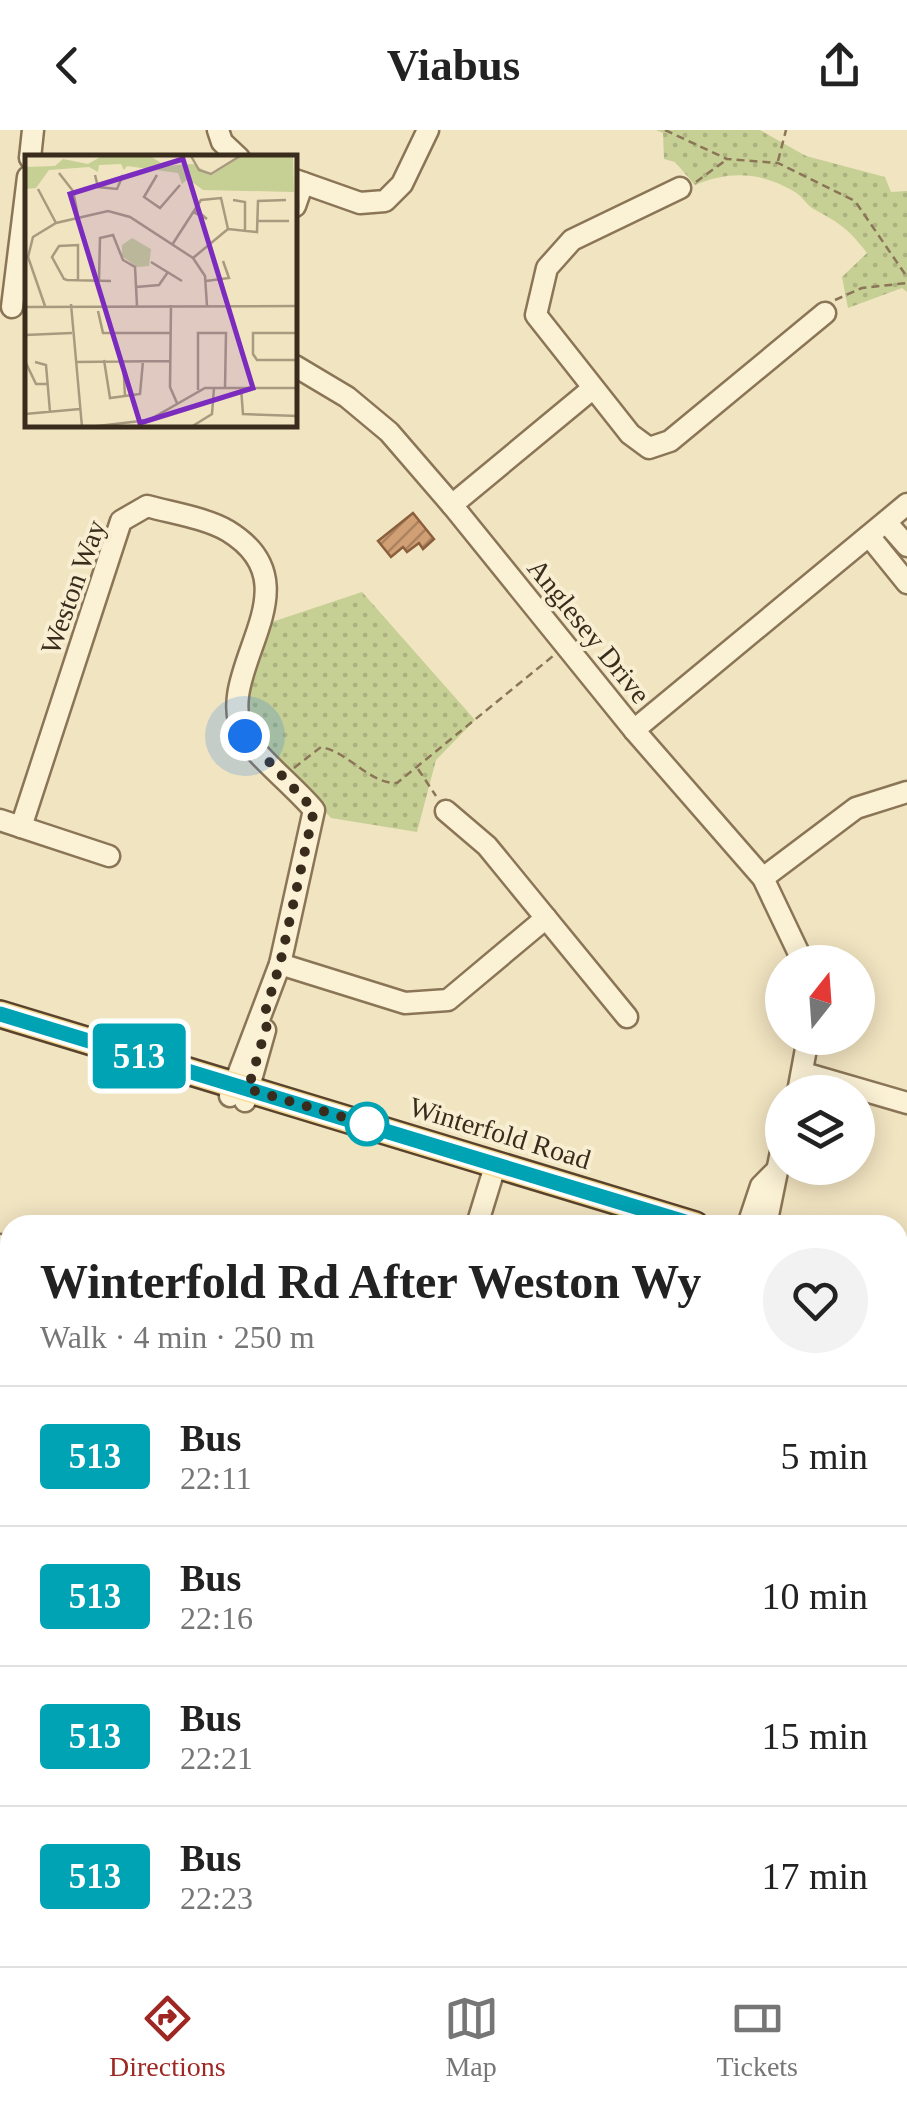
<!DOCTYPE html>
<html lang="en">
<head>
<meta charset="utf-8">
<style>
  :root { --surface:#fff; --page:#f2f2f2; --text:#222; --muted:#767676; --line:#e0e0e0; --accent:#9e2723 }
  body { margin:0; font-family:"Times New Roman",serif; background:var(--page); color:var(--text); height:100vh; display:flex; flex-direction:column; font-size:38px; white-space:nowrap }
  * { box-sizing:border-box; margin:0 }
  p { font-size:32px; color:var(--muted) }
  .icon { flex:none; width:55px; height:55px; fill:none; stroke:currentColor; stroke-width:2; stroke-linecap:round; stroke-linejoin:round }
  .map { position:relative; flex:1; overflow:hidden }
  .sheet { position:absolute; left:0px; top:1085px; width:908px; height:752px; display:flex; flex-direction:column; background:var(--surface); border-radius:30px 30px 0 0; box-shadow:0 5px 25px #0003 }
  .sheet>* { flex:none }
  .badge { padding:0 20px; border-radius:8px; font-size:35px; line-height:65px }
  .needle { width:65px; rotate:17deg }
  .controls { position:absolute; left:765px; top:815px; display:grid; gap:20px }
  .controls a { display:grid; place-items:center; width:110px; height:110px; border-radius:50%; background:var(--surface); box-shadow:0 5px 25px #0003; font-size:50px }
  .you { position:absolute; width:50px; height:50px; margin:-25px; border:8px solid #fff; border-radius:50%; background:#1a73e8; box-shadow:0 0 0 15px #1a73e833 }
  .map>.badge { position:absolute; translate:-50% -50%; box-shadow:0 0 0 5px #fff }
  .round { display:grid; place-items:center; flex:none; width:105px; height:105px; border-radius:52px; background:var(--page) }
  .overview { display:flex; align-items:center; justify-content:space-between; height:170px; padding:0 40px }
  h1 { font-size:48px; font-weight:700; line-height:75px }
  ul { padding:0; list-style:none }
  li { display:flex; align-items:center; gap:30px; height:140px; padding:0 40px; border-top:2px solid var(--line) }
  li div { flex:1 }
  li b { display:block; font-size:38px }
  li em { font-style:normal }
  li .badge { min-width:110px; font-weight:700; text-align:center }
  header { display:flex; justify-content:space-between; align-items:center; height:130px; padding:0 40px; background:var(--surface); font-size:45px; font-weight:700 }
  .tabs { display:flex; justify-content:space-around; align-items:center; height:140px; border-top:2px solid var(--line); background:var(--surface); font-size:28px; color:var(--muted) }
  .tabs a { display:grid; justify-items:center; gap:5px }
  .tabs .selected { color:var(--accent) }
  .map>svg:first-child { display:block }
  .grass { fill:url(#grass-dots) }
  .building { fill:url(#building-hatch); stroke:#8c5f3c; stroke-width:2.5 }
  .lines { fill:none; stroke-linecap:round; stroke-linejoin:round }
  .minor-casing { stroke:#8b7557; stroke-width:25 }
  .major-casing { stroke:#59432c; stroke-width:30 }
  .path { stroke:#8b7557; stroke-width:2.5; stroke-dasharray:8 5; stroke-linecap:butt }
  .minor { stroke:#fbf1d5; stroke-width:20 }
  .major { stroke:#f6dc96; stroke-width:25 }
  .line-casing { stroke:#fff; stroke-width:22 }
  .line { stroke:#00a3b4; stroke-width:15 }
  .walk { stroke:#3a2c1d; stroke-width:10; stroke-dasharray:0 18 }
  .stop-dot { fill:#fff; stroke:#00a3b4; stroke-width:5 }
  .labels { text-anchor:middle; dominant-baseline:central; stroke-width:8; stroke-linejoin:round; paint-order:stroke }
  .street-label { font-size:28px; fill:#3a2c1d; stroke:#f8eed1 }
  .inset-road { fill:none; stroke:#a89a7f; stroke-width:2.5 }
  .view { fill:#7b2cbf; fill-opacity:0.15; stroke:#7b2cbf; stroke-width:5 }
  .inset-edge { fill:none; stroke:#3a2c1d; stroke-width:5 }
</style>
</head>
<body>
<header><svg class="icon" aria-label="back" viewBox="0 0 24 24"><path d="M15 5l-7 7 7 7"/></svg>Viabus<svg class="icon" aria-label="share" viewBox="0 0 24 24"><path d="M12 15V3M7 8l5-5 5 5M5 13v7h14v-7"/></svg></header>
<div class="map">
<svg width="907" height="1836" viewBox="0 0 907 1836">
  <defs>
    <pattern id="grass-dots" width="8" height="8" patternUnits="userSpaceOnUse" patternTransform="scale(2.5)"><rect width="8" height="8" fill="#c6cf94"/><path d="M2 2h.1M6 6h.1" fill="none" stroke="#abb27f" stroke-width="1.8" stroke-linecap="round"/></pattern>
    <pattern id="building-hatch" width="6" height="6" patternUnits="userSpaceOnUse" patternTransform="scale(2.5)"><rect width="6" height="6" fill="#d19f74"/><path d="M-1 1l2-2M0 6l6-6M5 7l2-2" fill="none" stroke="#ab825f"/></pattern>
  </defs>
  <rect width="100%" height="100%" fill="#f1e4c1"/>
  <!-- grass -->
  <g class="grass">
    <path d="M656,0H760L806,26L885,47L891,62L907,61V162L902,158L848,178L842,147L867,123C847,97 839,93 812,78C805,73 802,66 795,62C762,42 730,40 695,55L675,32L664,29L663,3Z"/>
    <path d="M362,462L475,590L436,630L417,702L331,688L253,603L245,570L269,493Z"/>
  </g>
  <!-- building -->
  <path class="building" d="M413,383L434,409L423,419L419,413L407,422L403,417L391,427L378,411Z"/>
  <g class="lines">
    <!-- minor casing -->
    <g class="minor-casing">
      <g id="minor">
        <path d="M218,0L222,12L239,28"/>
        <path d="M30,28L33,0"/>
        <path d="M295,50L360,73L385,71L402,54L428,0"/>
        <path d="M680,58L572,110L547,138L536,185L630,304L649,318L670,311L825,183"/>
        <path d="M295,76L303,53"/>
        <path d="M12,177L28,47"/>
        <path d="M295,236L347,267L389,302L452,375L634,600L763,748L803,832"/>
        <path d="M452,375L592,259"/>
        <path d="M886,392L907,416"/>
        <path d="M869,406L907,453"/>
        <path d="M634,600L907,374"/>
        <path d="M446,681L487,716L627,887"/>
        <path d="M0,690L109,726"/>
        <path d="M21,697L121,391L147,376C172,383 206,388 228,401C321,458 208,542 245,607C256,626 298,660 314,680L280,834L230,966"/>
        <path d="M763,748L856,678L907,662"/>
        <path d="M280,834L405,873L448,870L546,788"/>
        <path d="M804,943L907,973"/>
        <path d="M798,962L808,908"/>
        <path d="M245,971L265,900"/>
        <path d="M477,1095L496,1033"/>
        <path d="M748,1095L761,1056L776,1041"/>
        <path d="M766,1095L782,1017"/>
        <path d="M0,1115L10,1118"/>
        <path d="M0,1334L10,1338"/>
        <path d="M0,1407L10,1374"/>
        <path d="M0,1613L10,1615"/>
        <path d="M0,1828L71,1836"/>
        <path d="M893,1828L907,1832"/>
        <path d="M76,1836L114,1828"/>
        <path d="M596,1836L599,1828"/>
        <path d="M815,1836L818,1828"/>
      </g>
    </g>
    <!-- major casing -->
    <g class="major-casing">
      <g id="major">
        <path d="M0,884L695,1095"/>
        <path d="M898,1159L907,1163"/>
      </g>
    </g>
    <!-- path -->
    <g class="path">
      <path d="M665,0L727,29L778,33L855,71L907,147"/>
      <path d="M778,31L786,0"/>
      <path d="M696,52L726,30"/>
      <path d="M835,170L862,158L907,153"/>
      <path d="M294,638L321,617C349,622 369,654 397,653L553,526"/>
      <path d="M418,639L436,666"/>
    </g>
    <!-- minor -->
    <use href="#minor" class="minor"/>
    <!-- major -->
    <use href="#major" class="major"/>
  </g>
  <g class="lines">
    <!-- line casing -->
    <g class="line-casing">
      <path id="line" d="M0,884L695,1095"/>
    </g>
    <!-- line -->
    <use href="#line" class="line"/>
    <!-- walk -->
    <path class="walk" d="M245,606L314,680L280,834L266,879L267,895L248,959L367,994"/>
  </g>
  <!-- markers -->
  <circle class="stop-dot" cx="367" cy="994" r="20"/>
  <g class="labels">
    <!-- street labels -->
    <g class="street-label">
      <text transform="translate(73 457) rotate(-70)">Weston Way</text>
      <text transform="translate(589 501) rotate(51)">Anglesey Drive</text>
      <text transform="translate(500 1003) rotate(17)">Winterfold Road</text>
    </g>
  </g>
  <!-- overview -->
  <g transform="translate(25 25)">
    <rect width="272" height="272" fill="#f1e4c1"/>
    <path d="M77,1H125L141,11L168,9L187,20L216,1H268L269,37L178,35L163,24L157,29L153,18L102,11L99,15L96,9L74,10L73,17L64,12L24,15L11,33L0,34V12L30,11L38,4L63,9ZM107,83L126,94L124,111L112,112L97,101V90Z" fill="#c6cf94"/>
    <path d="M232,1H260L255,30L227,33Z" fill="#c6cf94"/>
    <path class="inset-road" d="M166,1L174,15L186,19L215,1M272,1L273,53M34,18L48,36L53,61M70,20L73,32L92,34L98,20M132,20L119,42L135,53L155,30M13,34L31,68M208,45L220,47V77M168,57L182,64L170,54M233,66H264M203,74L232,77L233,46L261,45M147,90L176,45L196,43L203,74L168,103M126,107L157,126M53,125V90L34,91L27,102L39,124L42,125L86,126M74,125L75,83L88,80L98,105L110,112L112,151M181,126L204,123L198,106M111,132L134,130L143,117M46,149L57,272M146,150L145,232L152,248M20,151L3,102L8,82L31,68L83,56L105,62L168,103L180,121L182,151M0,152L273,151M73,156L78,178H146M273,178H228V199L232,205H273M0,180L47,178M79,205L85,243L115,239L118,206M98,205L100,241M0,206L11,229H23M10,207L21,210L25,257M51,207L145,206M216,233L218,259L273,261M173,235V178H201L200,233M0,259L55,254M64,272L124,265L180,233H273M166,272L187,259L189,233"/>
    <path class="view" d="M158,4L228,233L115,268L45,39Z"/>
    <rect width="272" height="272" class="inset-edge"/>
  </g>
</svg>
<div class="controls">
<a><svg class="needle" viewBox="-14 -14 28 28"><path d="M0-13l5 13h-10z" fill="#e53935"/><path d="M0 13l5-13h-10z" fill="#767676"/></svg></a>
<a><svg class="icon" aria-label="layers" viewBox="0 0 24 24"><path d="M12 4l9 5-9 5-9-5zM3 14l9 5 9-5"/></svg></a>
</div>
<div class="you" style="left:245px;top:606px"></div>
<b class="badge" style="left:139px;top:926px;background:#00a3b4;color:#fff">513</b>
<section class="sheet">
<div class="overview"><div><h1>Winterfold Rd After Weston Wy</h1><p>Walk · 4 min · 250 m</p></div><a class="round"><svg class="icon" aria-label="heart" viewBox="0 0 24 24"><path d="M12 20l-8-8c-3-5 5-10 8-4 3-6 11-1 8 4z"/></svg></a></div>
<ul>
<li><span class="badge" style="background:#00a3b4;color:#fff">513</span><div><b>Bus</b><p>22:11</p></div><em>5 min</em></li>
<li><span class="badge" style="background:#00a3b4;color:#fff">513</span><div><b>Bus</b><p>22:16</p></div><em>10 min</em></li>
<li><span class="badge" style="background:#00a3b4;color:#fff">513</span><div><b>Bus</b><p>22:21</p></div><em>15 min</em></li>
<li><span class="badge" style="background:#00a3b4;color:#fff">513</span><div><b>Bus</b><p>22:23</p></div><em>17 min</em></li>
</ul>
</section>
</div>
<nav class="tabs">
<a class="selected"><svg class="icon" aria-label="directions" viewBox="0 0 24 24"><path d="M12 3l9 9-9 9-9-9zM9 14v-3h6M13 9l2 2-2 2"/></svg>Directions</a>
<a><svg class="icon" aria-label="map" viewBox="0 0 24 24"><path d="M3 6l6-2 6 2 6-2v14l-6 2-6-2-6 2zM9 4v14M15 6v14"/></svg>Map</a>
<a><svg class="icon" aria-label="tickets" viewBox="0 0 24 24"><path d="M3 7h18v10H3zM15 7v10"/></svg>Tickets</a>
</nav>
</body>
</html>
